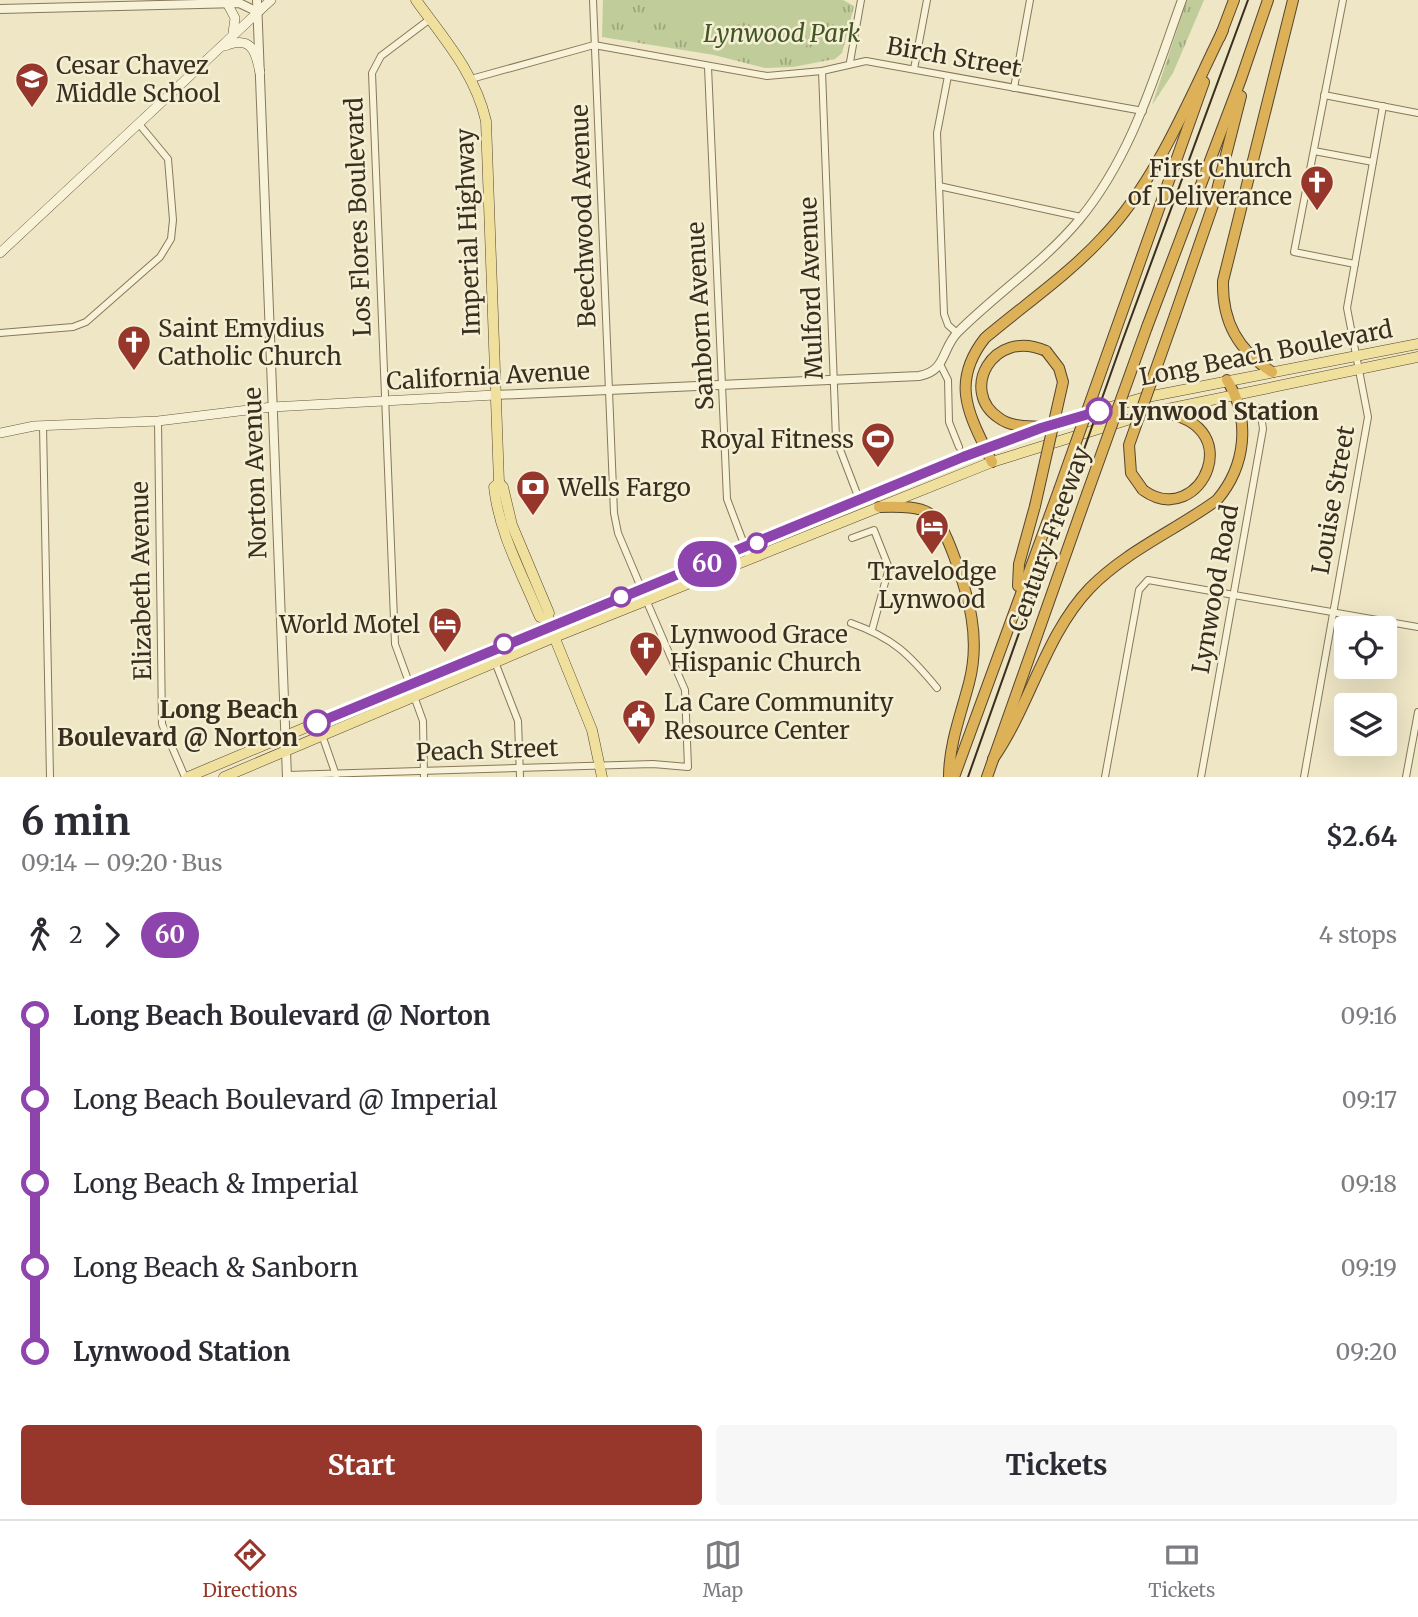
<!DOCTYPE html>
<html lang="en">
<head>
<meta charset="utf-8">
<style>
  :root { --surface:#fff; --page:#f7f7f7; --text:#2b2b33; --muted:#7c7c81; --line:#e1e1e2; --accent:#97372c }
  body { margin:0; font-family:Merriweather,serif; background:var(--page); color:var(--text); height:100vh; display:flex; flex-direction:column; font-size:26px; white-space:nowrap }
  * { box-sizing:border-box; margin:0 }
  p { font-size:23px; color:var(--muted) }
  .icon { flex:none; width:38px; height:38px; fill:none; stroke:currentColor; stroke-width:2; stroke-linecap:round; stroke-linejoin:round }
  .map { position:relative; height:777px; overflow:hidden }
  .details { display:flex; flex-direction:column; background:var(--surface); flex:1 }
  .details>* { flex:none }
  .badge { padding:0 14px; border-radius:23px; font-size:24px; line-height:46px }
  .tools { position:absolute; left:1334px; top:616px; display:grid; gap:14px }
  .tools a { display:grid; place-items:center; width:63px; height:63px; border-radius:7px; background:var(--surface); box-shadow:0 7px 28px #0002; font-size:35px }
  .map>.badge { position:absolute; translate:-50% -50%; box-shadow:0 0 0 4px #fff }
  .legs { display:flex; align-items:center; gap:10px; height:77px; padding:0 21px; font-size:23px }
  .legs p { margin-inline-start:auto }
  .head { display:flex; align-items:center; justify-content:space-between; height:119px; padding:0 21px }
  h1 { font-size:38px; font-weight:700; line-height:52px }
  .primary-button { display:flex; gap:14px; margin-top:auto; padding:14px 21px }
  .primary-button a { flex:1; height:80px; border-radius:7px; background:var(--accent); color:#fff; font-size:28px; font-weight:700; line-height:80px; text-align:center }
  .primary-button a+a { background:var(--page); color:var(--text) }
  ul { padding:0 21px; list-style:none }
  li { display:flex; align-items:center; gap:24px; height:84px; font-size:26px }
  li i { display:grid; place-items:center; width:10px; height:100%; margin:0 9px; background:currentColor }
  li i::after { content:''; width:18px; height:18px; margin:-9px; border:5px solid; border-radius:50%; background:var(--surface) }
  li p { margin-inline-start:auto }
  li:first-child i { background:linear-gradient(#0000 50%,currentColor 0) }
  li:last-child i { background:linear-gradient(currentColor 50%,#0000 0) }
  .dock { display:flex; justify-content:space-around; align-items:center; height:98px; border-top:2px solid var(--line); background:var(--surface); font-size:19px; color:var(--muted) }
  .dock a { display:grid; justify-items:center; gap:4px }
  .dock .current { color:var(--accent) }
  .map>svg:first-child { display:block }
  .park { fill:url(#park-tufts) }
  .pitch { fill:#c0cc99 }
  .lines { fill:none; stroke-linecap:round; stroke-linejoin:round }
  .minor-casing { stroke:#88785b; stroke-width:8 }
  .tertiary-casing { stroke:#88785b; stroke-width:10 }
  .secondary-casing { stroke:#6a593e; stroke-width:10 }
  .primary-casing { stroke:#56462f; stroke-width:11 }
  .motorway-casing { stroke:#56462f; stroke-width:12 }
  .minor { stroke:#f8f2d8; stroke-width:6 }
  .tertiary { stroke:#f8f2d8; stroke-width:8 }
  .secondary { stroke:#f8f2d8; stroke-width:9 }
  .primary { stroke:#f0e09d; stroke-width:10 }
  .motorway { stroke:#dcb157; stroke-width:10 }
  .tram { stroke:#392e1f; stroke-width:2 }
  .motorway-bridge-casing { stroke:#56462f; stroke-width:12; stroke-linecap:butt }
  .motorway-bridge { stroke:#dcb157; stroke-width:10 }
  .line-1-casing { stroke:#fff; stroke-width:16 }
  .line-1 { stroke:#8e44ad; stroke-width:10 }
  .stop-1-dot { fill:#fff; stroke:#8e44ad; stroke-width:3.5 }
  .labels { text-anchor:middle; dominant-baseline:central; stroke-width:5; stroke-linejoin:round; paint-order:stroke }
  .park-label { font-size:24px; font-style:italic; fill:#435526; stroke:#f5efd4 }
  .street-label { font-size:24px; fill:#392e1f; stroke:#f5efd4 }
  .poi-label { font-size:24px; fill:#392e1f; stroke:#f5efd4; text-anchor:start }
  .stop-label { font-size:24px; font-weight:bold; fill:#392e1f; stroke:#f5efd4; text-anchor:start }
</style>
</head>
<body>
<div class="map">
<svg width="1418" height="777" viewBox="0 0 1418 777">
  <defs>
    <pattern id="park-tufts" width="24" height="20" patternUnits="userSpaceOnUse" patternTransform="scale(1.75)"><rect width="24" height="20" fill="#c0cc99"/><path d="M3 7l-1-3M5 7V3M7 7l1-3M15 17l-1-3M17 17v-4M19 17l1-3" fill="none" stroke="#9da67c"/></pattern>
  </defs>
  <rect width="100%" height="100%" fill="#eee6c5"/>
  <!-- park -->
  <g class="park">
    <path d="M603,0H843L854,6L842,53L835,59L793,67L765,68L714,55L602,37Z"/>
    <path d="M1187,0H1204L1173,73L1152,105Z"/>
  </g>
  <!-- pitch -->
  <g class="pitch">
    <path d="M655,0H738L727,56C694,50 668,33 655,0Z"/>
    <path d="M755,0H835C828,45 785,65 744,57Z"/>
  </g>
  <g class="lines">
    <!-- minor casing -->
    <g class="minor-casing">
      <g id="minor">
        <path d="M593,0L614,513L618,533L642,590"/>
        <path d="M1343,0L1294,252L1355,264"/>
        <path d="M850,62L861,0"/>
        <path d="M708,67L727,499L750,560"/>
        <path d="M914,69L927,0"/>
        <path d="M822,71L836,439L859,499"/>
        <path d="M948,76L937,133L944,314L948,325L957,333"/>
        <path d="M471,79L594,45L767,76L822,71L866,61L1143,111"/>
        <path d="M1014,88L1030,0"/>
        <path d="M1324,95L1418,113"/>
        <path d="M1314,151L1373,162"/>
        <path d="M939,186L1081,217"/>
        <path d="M0,333L73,327L86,322L160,257L171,239L173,220L168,159L139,124"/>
        <path d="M941,366L948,380L949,422L959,447"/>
        <path d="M158,421L162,724L185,777"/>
        <path d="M43,426L50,777"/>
        <path d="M852,538L874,530L889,568L872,630"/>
        <path d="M851,623C893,638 909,654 937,688"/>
        <path d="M495,662L518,721L520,777"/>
        <path d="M322,735L336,775"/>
        <path d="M287,775L653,764L688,767L685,690L647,602"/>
        <path d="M424,777L423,721L395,644L372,73L381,56L430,19"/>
        <path d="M1105,777L1139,590L1148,580L1418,627"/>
        <path d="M1201,777L1263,429L1260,408"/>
        <path d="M1304,777L1368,417L1347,308L1383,106"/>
        <path d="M1406,777L1418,712"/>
      </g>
    </g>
    <!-- tertiary casing -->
    <g class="tertiary-casing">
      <g id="tertiary">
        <path d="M257,0L287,777"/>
        <path d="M0,9L239,3L258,12"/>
        <path d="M495,395L919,376C947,371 941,349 958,332C997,293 1044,262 1079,220C1132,156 1154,77 1182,0"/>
      </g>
    </g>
    <!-- secondary casing -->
    <g class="secondary-casing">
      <g id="secondary">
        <path d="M227,3L235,18L233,33"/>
        <path d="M225,46C251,35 256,51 260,73"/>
        <path d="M0,253L271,0"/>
        <path d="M0,433L34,426L158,421L272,407L495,395"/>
      </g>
    </g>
    <!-- primary casing -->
    <g class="primary-casing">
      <g id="primary">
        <path d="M416,0C444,39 475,73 486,121L499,483L494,487C499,531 519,568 536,608L540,617L547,619"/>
        <path d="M499,483L503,487L512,525L549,613L547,619L592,730L602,777"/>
        <path d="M188,777L597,605L1041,427L1142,398L1418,344"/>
        <path d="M224,777L555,637L992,462L1153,412L1418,357"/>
      </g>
    </g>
    <!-- motorway casing -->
    <g class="motorway-casing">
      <g id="motorway">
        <path d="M1220,37L1234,0"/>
        <path d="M1175,315L1214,202L1241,96"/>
        <path d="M1147,327L1241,79L1268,0"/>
        <path d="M1114,335L1204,82"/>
        <path d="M1272,372C1238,350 1222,322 1223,281L1293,0"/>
        <path d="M1041,427C1027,426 1011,427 999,418C959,392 992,327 1046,351"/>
        <path d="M992,462C970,416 949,384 985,338C1024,305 1068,275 1103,237C1156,182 1189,99 1223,30"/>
        <path d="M1143,490C1201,532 1254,417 1153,412"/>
        <path d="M879,507C930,506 936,508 954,556C969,598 981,638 969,683C961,714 949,744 949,777"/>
        <path d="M1018,586L1019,564L1035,506"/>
        <path d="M993,759C1030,706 1045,635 1090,588C1126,551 1176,530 1217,500C1246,466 1251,419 1227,380"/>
        <path d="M954,777L1059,490"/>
        <path d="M987,777L1087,494"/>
      </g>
    </g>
    <!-- minor -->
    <use href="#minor" class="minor"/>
    <!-- tertiary -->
    <use href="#tertiary" class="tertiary"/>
    <!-- secondary -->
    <use href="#secondary" class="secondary"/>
    <!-- primary -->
    <use href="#primary" class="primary"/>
    <!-- motorway -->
    <use href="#motorway" class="motorway"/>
    <!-- tram -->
    <path class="tram" d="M968,777L1122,342L1248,0"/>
    <!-- motorway-bridge casing -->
    <g class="motorway-bridge-casing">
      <g id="motorway-bridge">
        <path d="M1059,490L1114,335"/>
        <path d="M1143,490L1131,473L1129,445L1175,315"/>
        <path d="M1087,494L1147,327"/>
        <path d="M1035,506L1063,382L1059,368L1046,351"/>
      </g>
    </g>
    <!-- motorway-bridge -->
    <use href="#motorway-bridge" class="motorway-bridge"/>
  </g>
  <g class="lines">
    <!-- line-1 casing -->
    <g class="line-1-casing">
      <path id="line-1" d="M317,723L963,457L1041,428L1099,411"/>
    </g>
    <!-- line-1 -->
    <use href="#line-1" class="line-1"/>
  </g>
  <!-- icons -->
  <defs>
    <g id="school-pin" transform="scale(1.75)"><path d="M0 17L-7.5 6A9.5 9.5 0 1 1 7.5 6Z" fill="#97372c" stroke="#f5efd4"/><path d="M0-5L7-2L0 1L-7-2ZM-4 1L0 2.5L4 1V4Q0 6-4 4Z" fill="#fff"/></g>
    <g id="church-pin" transform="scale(1.75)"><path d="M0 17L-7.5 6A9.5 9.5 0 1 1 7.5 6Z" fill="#97372c" stroke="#f5efd4"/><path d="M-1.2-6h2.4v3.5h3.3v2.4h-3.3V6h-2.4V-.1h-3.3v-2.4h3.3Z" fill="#fff"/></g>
    <g id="stadium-pin" transform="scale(1.75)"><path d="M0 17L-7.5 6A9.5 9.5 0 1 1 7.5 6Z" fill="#97372c" stroke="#f5efd4"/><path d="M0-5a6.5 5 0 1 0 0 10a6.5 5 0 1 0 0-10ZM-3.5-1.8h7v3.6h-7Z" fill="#fff"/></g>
    <g id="bank-pin" transform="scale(1.75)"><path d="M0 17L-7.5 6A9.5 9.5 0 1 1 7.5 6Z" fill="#97372c" stroke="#f5efd4"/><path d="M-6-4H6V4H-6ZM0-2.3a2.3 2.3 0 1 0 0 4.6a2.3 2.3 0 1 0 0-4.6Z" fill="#fff"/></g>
    <g id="hotel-pin" transform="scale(1.75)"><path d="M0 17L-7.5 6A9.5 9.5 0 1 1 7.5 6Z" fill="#97372c" stroke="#f5efd4"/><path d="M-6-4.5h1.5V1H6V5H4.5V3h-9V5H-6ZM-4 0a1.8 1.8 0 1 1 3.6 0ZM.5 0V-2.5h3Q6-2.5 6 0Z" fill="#fff"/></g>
    <g id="civic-pin" transform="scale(1.75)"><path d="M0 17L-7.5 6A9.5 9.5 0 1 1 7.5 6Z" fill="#97372c" stroke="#f5efd4"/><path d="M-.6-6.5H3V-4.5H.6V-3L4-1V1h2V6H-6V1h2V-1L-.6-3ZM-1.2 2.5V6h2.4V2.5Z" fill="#fff"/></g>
  </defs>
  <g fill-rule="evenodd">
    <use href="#school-pin" x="32" y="79"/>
    <use href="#church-pin" x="1317" y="182"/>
    <use href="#church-pin" x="134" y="342"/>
    <use href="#stadium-pin" x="878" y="439"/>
    <use href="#bank-pin" x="533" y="487"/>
    <use href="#hotel-pin" x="932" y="526"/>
    <use href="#hotel-pin" x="445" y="624"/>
    <use href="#church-pin" x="646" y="648"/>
    <use href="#civic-pin" x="639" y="716"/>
  </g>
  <!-- markers -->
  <g class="stop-1-dot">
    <circle cx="1099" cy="411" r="12"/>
    <circle cx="757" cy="543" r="9"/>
    <circle cx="621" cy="597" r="9"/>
    <circle cx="504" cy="644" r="9"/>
    <circle cx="317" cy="723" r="12"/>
  </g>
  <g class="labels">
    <!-- park labels -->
    <g class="park-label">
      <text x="782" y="33">Lynwood Park</text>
    </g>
    <!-- street labels -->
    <g class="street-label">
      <text transform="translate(954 57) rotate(10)">Birch Street</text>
      <text transform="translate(583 216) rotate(-92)">Beechwood Avenue</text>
      <text transform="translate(358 217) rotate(-92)">Los Flores Boulevard</text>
      <text transform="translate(468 232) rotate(-92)">Imperial Highway</text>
      <text transform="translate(811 288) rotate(-92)">Mulford Avenue</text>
      <text transform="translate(700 316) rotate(-93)">Sanborn Avenue</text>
      <text transform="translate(1266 353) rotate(-11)">Long Beach Boulevard</text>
      <text transform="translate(488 376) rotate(-3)">California Avenue</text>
      <text transform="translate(255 473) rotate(-92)">Norton Avenue</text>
      <text transform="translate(1333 500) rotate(-80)">Louise Street</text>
      <text transform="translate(1049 539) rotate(-70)">Century Freeway</text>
      <text transform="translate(141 581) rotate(-91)">Elizabeth Avenue</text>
      <text transform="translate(1215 589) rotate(-80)">Lynwood Road</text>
      <text transform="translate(487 750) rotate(-2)">Peach Street</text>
    </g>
    <!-- poi labels -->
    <g class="poi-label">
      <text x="56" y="65">Cesar Chavez<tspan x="56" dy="28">Middle School</tspan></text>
      <text x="1292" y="168" text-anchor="end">First Church<tspan x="1292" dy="28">of Deliverance</tspan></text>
      <text x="158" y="328">Saint Emydius<tspan x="158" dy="28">Catholic Church</tspan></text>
      <text x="854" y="439" text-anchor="end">Royal Fitness</text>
      <text x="558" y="487">Wells Fargo</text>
      <text x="932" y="571" text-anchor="middle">Travelodge<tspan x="932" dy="28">Lynwood</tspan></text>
      <text x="420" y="624" text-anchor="end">World Motel</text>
      <text x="670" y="634">Lynwood Grace<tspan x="670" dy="28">Hispanic Church</tspan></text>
      <text x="664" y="702">La Care Community<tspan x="664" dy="28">Resource Center</tspan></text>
    </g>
    <!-- stop labels -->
    <g class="stop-label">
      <text x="1118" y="411">Lynwood Station</text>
      <text x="298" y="709" text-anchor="end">Long Beach<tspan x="298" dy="28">Boulevard @ Norton</tspan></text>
    </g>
  </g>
</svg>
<div class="tools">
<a><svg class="icon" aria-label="locate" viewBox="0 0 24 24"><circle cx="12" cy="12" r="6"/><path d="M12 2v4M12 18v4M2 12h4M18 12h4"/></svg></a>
<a><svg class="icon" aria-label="layers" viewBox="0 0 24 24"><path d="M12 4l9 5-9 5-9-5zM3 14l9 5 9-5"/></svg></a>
</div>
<b class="badge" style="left:707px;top:564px;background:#8e44ad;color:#fff">60</b>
</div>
<section class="details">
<div class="head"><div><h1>6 min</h1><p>09:14 – 09:20 · Bus</p></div><b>$2.64</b></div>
<div class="legs"><svg class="icon" aria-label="walk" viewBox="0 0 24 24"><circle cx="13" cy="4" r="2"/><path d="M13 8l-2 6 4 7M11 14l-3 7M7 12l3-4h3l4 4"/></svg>2<svg class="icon" aria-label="forward" viewBox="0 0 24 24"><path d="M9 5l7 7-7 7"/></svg><b class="badge" style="background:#8e44ad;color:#fff">60</b><p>4 stops</p></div>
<ul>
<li><i style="color:#8e44ad"></i><b>Long Beach Boulevard @ Norton</b><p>09:16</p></li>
<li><i style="color:#8e44ad"></i><span>Long Beach Boulevard @ Imperial</span><p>09:17</p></li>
<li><i style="color:#8e44ad"></i><span>Long Beach &amp; Imperial</span><p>09:18</p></li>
<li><i style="color:#8e44ad"></i><span>Long Beach &amp; Sanborn</span><p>09:19</p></li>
<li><i style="color:#8e44ad"></i><b>Lynwood Station</b><p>09:20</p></li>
</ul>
<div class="primary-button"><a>Start</a><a>Tickets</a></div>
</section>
<nav class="dock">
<a class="current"><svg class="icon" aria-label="directions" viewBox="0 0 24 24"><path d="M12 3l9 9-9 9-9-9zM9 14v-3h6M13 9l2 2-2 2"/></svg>Directions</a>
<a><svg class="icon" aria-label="map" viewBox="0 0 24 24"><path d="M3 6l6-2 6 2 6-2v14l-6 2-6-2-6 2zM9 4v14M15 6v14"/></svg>Map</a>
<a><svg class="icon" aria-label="tickets" viewBox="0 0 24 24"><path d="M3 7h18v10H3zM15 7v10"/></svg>Tickets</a>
</nav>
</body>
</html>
